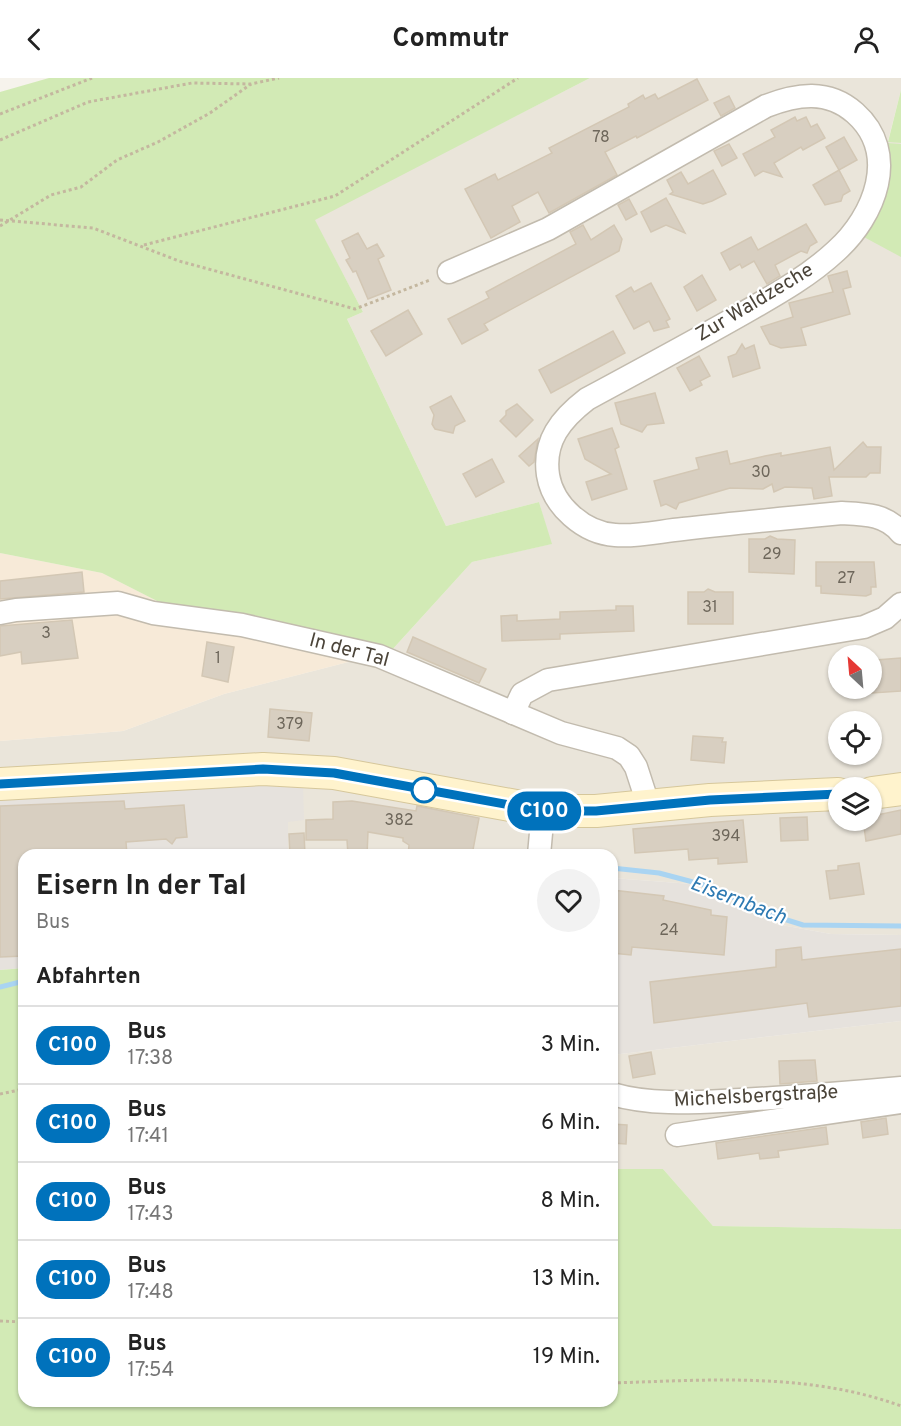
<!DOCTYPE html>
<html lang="de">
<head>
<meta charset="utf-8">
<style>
  :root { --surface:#fff; --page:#f2f2f2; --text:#222; --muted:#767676; --line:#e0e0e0 }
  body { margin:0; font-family:Overpass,sans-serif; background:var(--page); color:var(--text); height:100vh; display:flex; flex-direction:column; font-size:22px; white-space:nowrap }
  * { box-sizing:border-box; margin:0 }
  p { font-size:20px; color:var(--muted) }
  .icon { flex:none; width:33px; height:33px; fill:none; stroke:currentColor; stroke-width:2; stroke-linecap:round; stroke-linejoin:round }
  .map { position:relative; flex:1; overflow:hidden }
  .details { position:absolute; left:18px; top:771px; width:600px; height:558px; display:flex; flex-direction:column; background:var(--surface); border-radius:18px; box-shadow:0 2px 4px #0004 }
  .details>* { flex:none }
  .badge { padding:0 12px; border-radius:20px; font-size:21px; line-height:39px }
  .needle { width:39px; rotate:334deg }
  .buttons { position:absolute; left:828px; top:567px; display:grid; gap:12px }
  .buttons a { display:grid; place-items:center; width:54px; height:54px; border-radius:50%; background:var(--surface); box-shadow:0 2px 4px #0004; font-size:30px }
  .map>.badge { position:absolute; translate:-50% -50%; box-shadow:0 0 0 3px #fff }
  h2 { padding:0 18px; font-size:22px; line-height:54px }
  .round { display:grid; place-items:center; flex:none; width:63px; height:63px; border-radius:32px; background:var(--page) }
  .headline { display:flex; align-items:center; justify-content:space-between; height:102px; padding:0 18px }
  h1 { font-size:28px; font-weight:700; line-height:45px }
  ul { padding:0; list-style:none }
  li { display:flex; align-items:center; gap:18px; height:78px; padding:0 18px; border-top:2px solid var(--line) }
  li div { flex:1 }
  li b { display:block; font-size:22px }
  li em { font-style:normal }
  li .badge { min-width:66px; font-weight:700; text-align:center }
  header { display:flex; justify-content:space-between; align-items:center; height:78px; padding:0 18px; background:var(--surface); font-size:27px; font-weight:700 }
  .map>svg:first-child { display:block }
  .residential { fill:#eae5da; fill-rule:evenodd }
  .commercial { fill:#f7ead8 }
  .industrial { fill:#e6e2dd }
  .green { fill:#d2eab5 }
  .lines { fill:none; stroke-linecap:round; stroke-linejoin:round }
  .stream { stroke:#a9d4f2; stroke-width:5 }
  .building { fill:#d8cfc1; stroke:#d3c7b4; stroke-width:1.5 }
  .street-casing { stroke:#c2bbae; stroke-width:25 }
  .secondary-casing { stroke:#d6c79b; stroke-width:34 }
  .path { stroke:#c4b79f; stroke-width:3; stroke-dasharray:3 3; stroke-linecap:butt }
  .street { stroke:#fff; stroke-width:22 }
  .secondary { stroke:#fff3cd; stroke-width:32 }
  .line-casing { stroke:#fff; stroke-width:14 }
  .line { stroke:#0072bc; stroke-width:9 }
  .stop-dot { fill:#fff; stroke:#0072bc; stroke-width:3 }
  .labels { text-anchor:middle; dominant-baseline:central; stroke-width:4.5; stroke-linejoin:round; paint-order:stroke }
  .number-label { font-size:16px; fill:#6e675b }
  .street-label { font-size:20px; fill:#4b4439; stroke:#fff }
  .water-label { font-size:21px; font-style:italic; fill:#2e7ab2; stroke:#fff }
</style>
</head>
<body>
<header><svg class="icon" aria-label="back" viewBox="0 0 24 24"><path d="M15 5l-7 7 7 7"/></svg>Commutr<svg class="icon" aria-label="person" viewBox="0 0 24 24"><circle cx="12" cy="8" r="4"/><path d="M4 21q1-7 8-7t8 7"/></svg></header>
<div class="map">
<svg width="901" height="1348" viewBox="0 0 901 1348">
  <rect width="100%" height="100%" fill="#f6f3ec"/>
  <!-- residential -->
  <g class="residential">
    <path d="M590,0H901V12L888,63L901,65V857L831,856L776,846L692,806L612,800V777H288V744L0,721V663L123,653L224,616L391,573L472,484L551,466L539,424L446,448L347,241L363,234L314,141ZM838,578H872V610H838ZM838,644H872V676H838ZM838,710H872V742H838Z"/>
    <path d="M901,943V1151L713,1148L663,1091H612V977Z"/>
  </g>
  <!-- commercial -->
  <path class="commercial" d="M0,475L102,495L161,525L391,573L224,616L123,653L0,663Z"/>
  <!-- industrial -->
  <g class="industrial">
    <path d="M303,705L304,742L288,744V777H24V890L0,892V721Z"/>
    <path d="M612,800L692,806L776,846L831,856L901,857V943L612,977Z"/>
  </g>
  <!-- green -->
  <g class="green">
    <path d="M49,0H590L315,142L363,234L347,241L446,448L539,424L552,466L472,484L391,573L161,525L102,495L0,475V14Z"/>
    <path d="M901,12V65L888,64Z"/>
    <path d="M887,65L901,66V179L862,158C884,124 893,105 887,65Z"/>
    <path d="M24,890V1323H612V1091H663L713,1148L901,1151V1348H0V892Z"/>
  </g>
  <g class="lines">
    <!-- stream -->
    <g class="stream">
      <path d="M612,790L659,795L708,808L771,837L803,847L901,848"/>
      <path d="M0,909L24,903"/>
    </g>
  </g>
  <!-- building -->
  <g class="building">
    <path d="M697,1L708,22L637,60L636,58L605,74L617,97L549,135L538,114L512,128L520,144L491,160L465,111L495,96L498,102L552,75L549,70L629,29L628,26L643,17L645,21L655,16L658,21Z"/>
    <path d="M729,18L735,30L721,38L714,25Z"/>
    <path d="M795,39L797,43L806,39L811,49L817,46L825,60L803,72L801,69L774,85L782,99L763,93L755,98L743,76L775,59L771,52Z"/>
    <path d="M844,59L857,82L839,92L826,69Z"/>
    <path d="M729,66L737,80L722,88L714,73Z"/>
    <path d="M713,92L726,116L712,123L703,126L670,116L673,114L667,102L681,94L688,106Z"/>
    <path d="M839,92L850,113L843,117L841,123L825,127L813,107Z"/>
    <path d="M666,120L685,155L666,147L651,154L641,134Z"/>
    <path d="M629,121L637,136L626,142L618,127Z"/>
    <path d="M806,146L817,164L810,168L807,175L801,173L775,187L780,198L767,206L754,183L742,190L740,186L730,192L721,175L751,159L758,172Z"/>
    <path d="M583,147L591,162L614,147L622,161L619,173L484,246L488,252L462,266L448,241L489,220L486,214L576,166L570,154Z"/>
    <path d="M358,155L367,171L377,166L384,178L378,181L391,212L368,221L356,193L353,194L346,182L350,180L342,163Z"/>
    <path d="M847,193L851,209L843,211L850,236L801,250L806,267L781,270L770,266L761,249L793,239L789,225L833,214L828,198Z"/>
    <path d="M702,197L716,222L697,233L684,209Z"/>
    <path d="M651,205L670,241L666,243L669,249L654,253L649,243L634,251L616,218L631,209L634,214Z"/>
    <path d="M408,232L422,256L386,278L371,253Z"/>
    <path d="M613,253L625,275L551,315L539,292Z"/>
    <path d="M742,266L745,271L754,267L760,290L733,299L728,279L736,276Z"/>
    <path d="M699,278L710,298L700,303L702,307L690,313L677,290Z"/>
    <path d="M655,315L664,345L647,347L642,354L621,346L615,325Z"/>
    <path d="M451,318L465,343L455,348L453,355L435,351L432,346L434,337L430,329Z"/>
    <path d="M517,326L533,342L516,359L500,343L506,337V333Z"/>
    <path d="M612,350L619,369L615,371L627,411L592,422L586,404L611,396L585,381L578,361Z"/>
    <path d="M538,361L534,384L529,388L519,378Z"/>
    <path d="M863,364L867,369H881L880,395H870L866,399H829L832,418L814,421L812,410L785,409L774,414L772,406L763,411L730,410L679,425L676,431L666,426L661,428L654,403L699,391L696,380L727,373L730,386L765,378L781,375V378L830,369L834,392Z"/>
    <path d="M492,381L504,404L476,419L463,396Z"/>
    <path d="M770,458L777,461L795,462L794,496L749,494V461H765Z"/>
    <path d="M816,484H874L876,509H871V516L866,518L821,515V508H816Z"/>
    <path d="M82,494L84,514L0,521V503Z"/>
    <path d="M708,511L715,514H733V546H688V514H704Z"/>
    <path d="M616,528H633L634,553L560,556V561L502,563L501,538L517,537V543L560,541V534L616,532Z"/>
    <path d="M72,542L78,580L22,586L21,574L0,578V548Z"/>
    <path d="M413,559L486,591L479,605L407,574Z"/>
    <path d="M207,564L234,569L228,604L202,598Z"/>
    <path d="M901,580V613L872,615V584H876V582Z"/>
    <path d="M270,631L312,635L309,663L268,659Z"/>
    <path d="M693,658L723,660L722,664H726L724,685L691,682Z"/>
    <path d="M124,723L125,731L184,727L187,759L176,760L172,766L166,761L126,764L127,777H24V878L0,879V728Z"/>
    <path d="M352,723L416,733L417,728L479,740L472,777H408L409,767L403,763V760L368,754L367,777H348L347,762H306V742L333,741V724Z"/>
    <path d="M901,732V756L866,763L863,742H872V738Z"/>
    <path d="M807,739L808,762L781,763L780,740Z"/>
    <path d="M743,742L747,784L718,786V780L689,782L688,771L635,775L633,751Z"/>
    <path d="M304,755L305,777H290L289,756Z"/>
    <path d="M859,785L864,816L830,821L826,793L838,792V788Z"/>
    <path d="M612,812L664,818L663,822L711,832V837L727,839L724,877L632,869L631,877L612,875Z"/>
    <path d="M801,869L802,882L901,871V928L809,939L807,925L654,945L650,904L776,889V872Z"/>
    <path d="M651,974L655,996L633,1000L629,978Z"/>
    <path d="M815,982L817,1003L780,1006L779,983Z"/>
    <path d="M886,1040L888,1056L863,1060L861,1044Z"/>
    <path d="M612,1046L627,1047L626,1066L612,1065Z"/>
    <path d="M826,1049L828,1066L778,1073L779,1079L760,1081L759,1075L718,1081L716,1065Z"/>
  </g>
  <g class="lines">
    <!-- street casing -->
    <g class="street-casing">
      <g id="street">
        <path d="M449,194L548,151L766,28C797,16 828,11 855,35C900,75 875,138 836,173C808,199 775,217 742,236C691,265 639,293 587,321C561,341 543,363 548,397C553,428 584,455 615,457C637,459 661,453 683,451C736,445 789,440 842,435C864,436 886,436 901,455"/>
        <path d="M0,535L16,532L118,525L153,535L242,547L379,578L561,655L617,670L629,678L636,689L649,729"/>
        <path d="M513,635L522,616L548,602L864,549L885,540L901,526"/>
        <path d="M539,777L543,733"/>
        <path d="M612,1016C653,1028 698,1024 740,1022C794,1019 847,1015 901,1010"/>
        <path d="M677,1057L901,1024"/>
      </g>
    </g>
    <!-- secondary casing -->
    <g class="secondary-casing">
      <g id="secondary">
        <path d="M0,706L263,691L334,695L543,733H596L710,722L838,716"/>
        <path d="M872,715L901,711"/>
      </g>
    </g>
    <!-- path -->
    <g class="path">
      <path d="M0,36L92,0"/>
      <path d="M0,62L88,24L192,5L251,6L279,0"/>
      <path d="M0,142L93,150L179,183L355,231L430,202"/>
      <path d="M0,148L51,117L81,109L117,82L158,64L210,35L251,6"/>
      <path d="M144,167L335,118L518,0"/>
      <path d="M0,1016L24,1011"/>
      <path d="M0,1243L24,1244"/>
      <path d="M612,1305C709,1302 808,1294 901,1328"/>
    </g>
    <!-- street -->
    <use href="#street" class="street"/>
    <!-- secondary -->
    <use href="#secondary" class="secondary"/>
  </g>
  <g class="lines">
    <!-- line casing -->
    <g class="line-casing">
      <path id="line" d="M0,706L263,691L334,695L543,733H596L710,722L838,716"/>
    </g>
    <!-- line -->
    <use href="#line" class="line"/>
  </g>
  <!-- markers -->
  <circle class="stop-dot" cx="424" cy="712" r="12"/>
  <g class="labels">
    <!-- number labels -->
    <g class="number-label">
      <text x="601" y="60">78</text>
      <text x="761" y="395">30</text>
      <text x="772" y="477">29</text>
      <text x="846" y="501">27</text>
      <text x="710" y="530">31</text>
      <text x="46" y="556">3</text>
      <text x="218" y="581">1</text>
      <text x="290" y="647">379</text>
      <text x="399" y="743">382</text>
      <text x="726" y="759">394</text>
      <text x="669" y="853">24</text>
    </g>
    <!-- street labels -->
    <g class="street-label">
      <text transform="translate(755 225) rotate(-31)">Zur Waldzeche</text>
      <text transform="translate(349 573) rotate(15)">In der Tal</text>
      <text transform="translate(756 1019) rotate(-3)">Michelsbergstraße</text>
    </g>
    <!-- water labels -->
    <g class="water-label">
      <text transform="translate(738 823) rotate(21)">Eisernbach</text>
    </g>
  </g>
</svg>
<div class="buttons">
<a><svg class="needle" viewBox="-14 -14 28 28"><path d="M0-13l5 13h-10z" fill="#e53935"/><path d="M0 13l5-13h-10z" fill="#767676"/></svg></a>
<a><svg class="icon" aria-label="locate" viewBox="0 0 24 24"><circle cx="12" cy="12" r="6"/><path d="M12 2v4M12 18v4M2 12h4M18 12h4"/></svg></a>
<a><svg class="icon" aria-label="layers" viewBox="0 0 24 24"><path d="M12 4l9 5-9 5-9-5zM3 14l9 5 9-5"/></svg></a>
</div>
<b class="badge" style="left:544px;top:733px;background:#0072bc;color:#fff">C100</b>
<section class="details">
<div class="headline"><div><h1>Eisern In der Tal</h1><p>Bus</p></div><a class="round"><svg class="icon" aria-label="heart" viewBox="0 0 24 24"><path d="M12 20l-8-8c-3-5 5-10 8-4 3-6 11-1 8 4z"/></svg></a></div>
<h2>Abfahrten</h2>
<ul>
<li><span class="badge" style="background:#0072bc;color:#fff">C100</span><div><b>Bus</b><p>17:38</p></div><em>3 Min.</em></li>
<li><span class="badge" style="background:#0072bc;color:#fff">C100</span><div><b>Bus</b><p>17:41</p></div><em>6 Min.</em></li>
<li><span class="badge" style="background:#0072bc;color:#fff">C100</span><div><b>Bus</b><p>17:43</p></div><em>8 Min.</em></li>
<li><span class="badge" style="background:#0072bc;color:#fff">C100</span><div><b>Bus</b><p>17:48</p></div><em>13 Min.</em></li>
<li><span class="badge" style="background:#0072bc;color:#fff">C100</span><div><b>Bus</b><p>17:54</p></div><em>19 Min.</em></li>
</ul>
</section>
</div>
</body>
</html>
